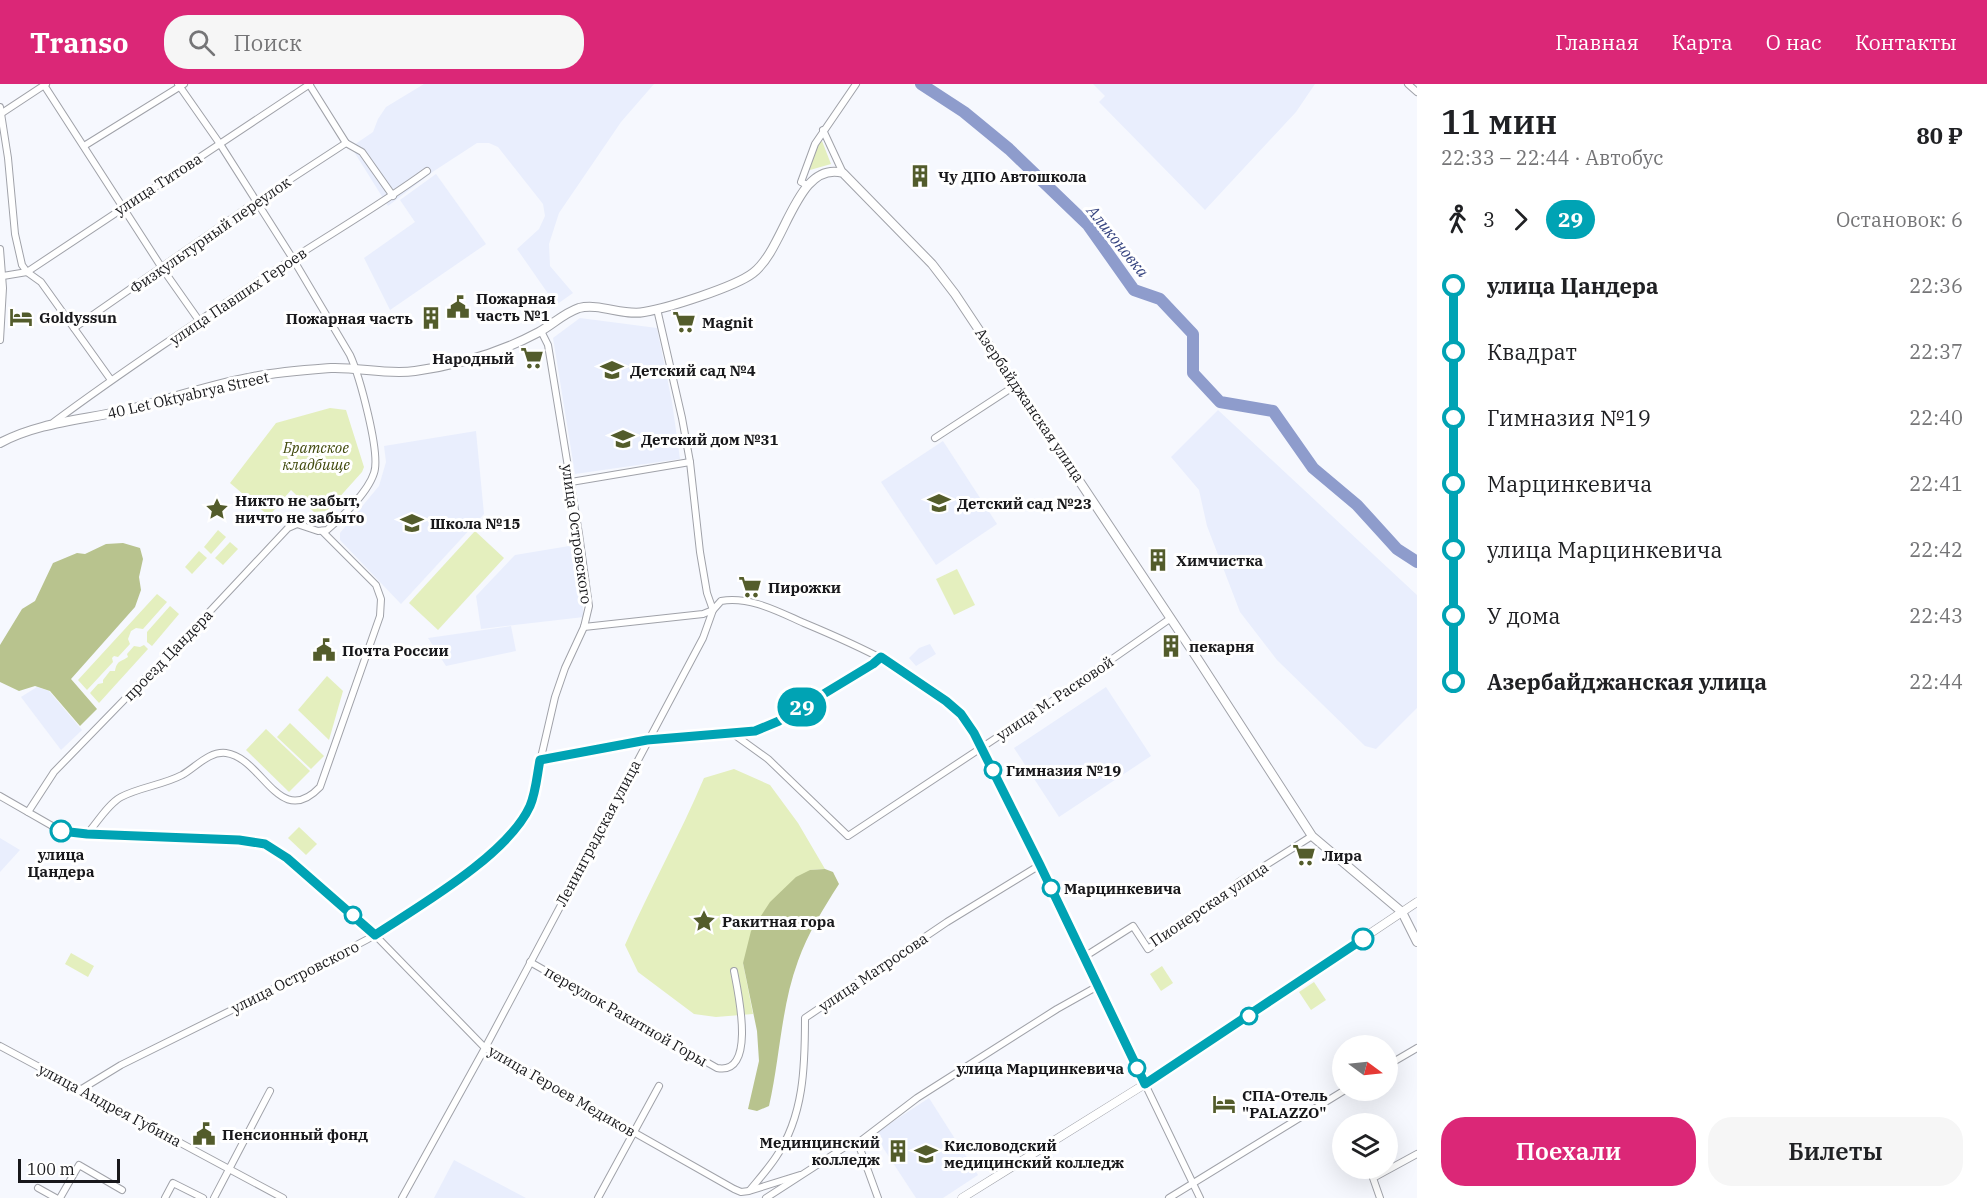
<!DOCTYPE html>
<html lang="ru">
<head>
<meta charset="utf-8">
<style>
  :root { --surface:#fff; --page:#f6f6f6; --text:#202124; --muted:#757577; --accent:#db2777 }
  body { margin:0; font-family:"IBM Plex Serif",serif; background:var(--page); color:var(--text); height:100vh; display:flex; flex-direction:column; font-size:22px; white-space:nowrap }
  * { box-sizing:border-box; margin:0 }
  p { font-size:20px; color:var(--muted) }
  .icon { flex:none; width:33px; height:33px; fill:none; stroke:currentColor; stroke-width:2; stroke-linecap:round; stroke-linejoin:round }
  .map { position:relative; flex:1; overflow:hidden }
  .details { display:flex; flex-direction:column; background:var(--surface); width:570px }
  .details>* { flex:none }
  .badge { padding:0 12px; border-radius:20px; font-size:21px; line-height:39px }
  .needle { width:39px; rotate:105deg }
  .controls { position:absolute; left:1332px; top:951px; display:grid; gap:12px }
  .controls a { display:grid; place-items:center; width:66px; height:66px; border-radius:50%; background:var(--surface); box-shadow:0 6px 24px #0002; font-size:30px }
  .scale { position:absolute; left:18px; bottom:15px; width:102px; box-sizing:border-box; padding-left:6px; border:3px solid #18181b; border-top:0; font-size:16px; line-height:21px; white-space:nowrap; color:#18181b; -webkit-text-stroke:4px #fff; paint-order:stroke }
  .map>.badge { position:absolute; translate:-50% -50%; box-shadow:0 0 0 3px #fff }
  .legs { display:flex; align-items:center; gap:9px; height:66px; padding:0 24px; font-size:20px }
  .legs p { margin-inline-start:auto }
  .overview { display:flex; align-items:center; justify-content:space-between; height:102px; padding:0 24px }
  h1 { font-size:33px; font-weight:600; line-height:45px }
  .primary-button { display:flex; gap:12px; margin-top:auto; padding:12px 24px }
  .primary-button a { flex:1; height:69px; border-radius:24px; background:var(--accent); color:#fff; font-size:24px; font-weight:600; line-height:69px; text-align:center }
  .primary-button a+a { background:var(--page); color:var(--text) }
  ul { padding:0 24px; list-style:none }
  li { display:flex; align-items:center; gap:21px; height:66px; font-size:22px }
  li i { display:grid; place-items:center; width:9px; height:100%; margin:0 8px; background:currentColor }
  li i::after { content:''; width:15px; height:15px; margin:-8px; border:4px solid; border-radius:50%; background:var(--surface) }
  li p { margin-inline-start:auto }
  li:first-child i { background:linear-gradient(#0000 50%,currentColor 0) }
  li:last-child i { background:linear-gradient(currentColor 50%,#0000 0) }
  header { display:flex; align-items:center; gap:36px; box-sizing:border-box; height:84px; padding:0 30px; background:var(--accent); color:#fff }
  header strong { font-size:28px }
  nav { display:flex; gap:33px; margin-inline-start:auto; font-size:21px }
  .search { width:420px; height:54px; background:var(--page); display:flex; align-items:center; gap:15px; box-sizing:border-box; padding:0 21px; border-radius:24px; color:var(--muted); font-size:22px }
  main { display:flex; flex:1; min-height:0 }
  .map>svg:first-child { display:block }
  .built { fill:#e9eefd }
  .green { fill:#e4efbe }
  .forest { fill:#b8c38e }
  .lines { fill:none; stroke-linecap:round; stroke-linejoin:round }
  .river { stroke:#8e9ccc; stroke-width:12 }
  .minor-casing { stroke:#a0a2a9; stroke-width:8 }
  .tertiary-casing { stroke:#a0a2a9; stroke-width:9 }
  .secondary-casing { stroke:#a0a2a9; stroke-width:10 }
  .minor { stroke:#fff; stroke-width:6 }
  .tertiary { stroke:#fff; stroke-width:8 }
  .secondary { stroke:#fff; stroke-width:8 }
  .line-1-casing { stroke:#fff; stroke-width:14 }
  .line-1 { stroke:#00a3b4; stroke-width:9 }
  .stop-1-dot { fill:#fff; stroke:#00a3b4; stroke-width:3 }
  .labels { text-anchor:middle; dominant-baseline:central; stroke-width:6; stroke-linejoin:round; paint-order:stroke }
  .poi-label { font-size:15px; font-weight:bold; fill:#18181b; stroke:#fff; text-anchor:start }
  .street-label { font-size:15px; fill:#18181b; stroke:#fff }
  .park-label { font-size:15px; font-style:italic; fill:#3f480b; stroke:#fff }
  .stop-label { font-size:15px; font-weight:bold; fill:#18181b; stroke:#fff; text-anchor:start }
  .water-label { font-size:16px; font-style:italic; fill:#364480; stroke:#fff }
</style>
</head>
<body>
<header>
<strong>Transo</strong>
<div class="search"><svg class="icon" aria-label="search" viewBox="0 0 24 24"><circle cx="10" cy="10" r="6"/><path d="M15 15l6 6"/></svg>Поиск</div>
<nav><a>Главная</a><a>Карта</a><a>О нас</a><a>Контакты</a></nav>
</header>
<main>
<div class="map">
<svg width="1417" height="1114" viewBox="0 0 1417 1114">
  <rect width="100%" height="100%" fill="#f6f8fe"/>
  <!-- built -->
  <g class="built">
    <path d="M424,0H654L621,38L559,129L549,160L550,182L573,209L556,221L517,165L539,145L545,132L543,120L498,63L489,59H477L434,87L388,122L351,63L373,48L378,35L386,23Z"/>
    <path d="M1093,0H1315L1296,28L1205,126L1099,18L1105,12Z"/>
    <path d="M436,90L486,160L390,226L364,174L415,138L400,116Z"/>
    <path d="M580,234L657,244L672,318L680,375L575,390L553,254Z"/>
    <path d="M1218,326L1417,511V624L1376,665L1365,662L1277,576L1240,528L1207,442L1199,406L1171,373Z"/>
    <path d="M476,347L484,430L401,520L340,456V449L379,402L386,378L384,362Z"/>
    <path d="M943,357L997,440L936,481L881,398Z"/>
    <path d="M575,461L584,533L481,545L476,512L515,471Z"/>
    <path d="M511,542L516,567L446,582L428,554Z"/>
    <path d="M930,560L936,570L916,582L909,574L919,564Z"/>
    <path d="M37,603L49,607L82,646L61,666L21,613Z"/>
    <path d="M1106,603L1151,672L1059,733L1014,664Z"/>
    <path d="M0,754L20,766L0,788Z"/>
    <path d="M929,1014L978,1091L943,1114H916L874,1050Z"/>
    <path d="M454,1076L526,1114H434Z"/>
  </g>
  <!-- green -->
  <g class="green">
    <path d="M822,57L831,80L810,86L809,84L819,59Z"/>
    <path d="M330,324L346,326L364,383L362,388L327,427L314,428L291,406L269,432L230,399L276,339Z"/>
    <path d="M218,446L226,453L211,470L204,463Z"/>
    <path d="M475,447L504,474L438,546L409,519Z"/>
    <path d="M230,458L238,465L223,481L215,474Z"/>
    <path d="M199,467L207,474L192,490L185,483Z"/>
    <path d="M957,485L975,521L954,531L936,495Z"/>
    <path d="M157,510L167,518L143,545L136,544L131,547L128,555L130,560L118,573L114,572L112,574L113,578L87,606L78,596Z"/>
    <path d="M170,522L179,530L152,562L147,558V548Z"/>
    <path d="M144,561L148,565L99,619L90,609L98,600L103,599V596L110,587H115C117,576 121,578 128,573L127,570L134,562L140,563Z"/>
    <path d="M327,592L343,607L329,656L298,626Z"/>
    <path d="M290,639L324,672L311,685L277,653Z"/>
    <path d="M266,645L310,687L289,708L246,666Z"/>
    <path d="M734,685L770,701L798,739L825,785L810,786L743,879L753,930L716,933L694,930L638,888L625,861C650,804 680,751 704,694Z"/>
    <path d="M299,743L317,760L306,771L288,754Z"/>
    <path d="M71,869L94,882L88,893L65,880Z"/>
    <path d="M1162,882L1173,899L1161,907L1150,890Z"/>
    <path d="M1314,898L1326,916L1311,926L1299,908Z"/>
  </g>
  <!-- forest -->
  <g class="forest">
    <path d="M123,459L140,464L143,475L139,493L141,506L135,523L71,595L97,625L80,642L50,607L35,602L19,607L0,598V561L22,525L35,517L53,479L77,469L85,470L106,460Z"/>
    <path d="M825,785L833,788L839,800C823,825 808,849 798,877C781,923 780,974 769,1022L757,1027L748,1025L759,977L757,947L743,879L751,847L770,818L796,793L810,786Z"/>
  </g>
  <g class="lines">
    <!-- river -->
    <path class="river" d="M921,0L964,28L1009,65L1088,141L1134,206L1160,215L1193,250V289L1220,318L1273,327L1313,384L1357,421L1397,465L1417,478"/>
    <!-- minor casing -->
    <g class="minor-casing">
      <g id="minor">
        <path d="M309,0L346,59L362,68L393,112"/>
        <path d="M1408,0L1417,8"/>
        <path d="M44,1L162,184L200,238"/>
        <path d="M0,23L8,74L15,150L22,181L27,188L41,198L111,296"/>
        <path d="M2,29L46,0"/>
        <path d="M823,46L843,89"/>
        <path d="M84,62L184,0"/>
        <path d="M807,101L801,98L815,60L856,0"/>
        <path d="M0,165L3,204L0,256"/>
        <path d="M3,192L27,188L310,0"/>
        <path d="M74,244L257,117L346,59"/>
        <path d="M54,338C131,281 212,228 292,175C337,146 383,119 427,87"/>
        <path d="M935,354L1016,301"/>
        <path d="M571,398L690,378"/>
        <path d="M584,543L703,530L713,526L721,517C750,512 779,528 804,539C859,562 915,587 959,628C968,637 975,651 982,662L1200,1114"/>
        <path d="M732,649L768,675L848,752L1052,617L1171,534"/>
        <path d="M540,676L647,656L755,647L779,637L845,598L881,573"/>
        <path d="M0,712L54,743L68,748L239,756L265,760L287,774L375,851L485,964L734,1105L741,1108L749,1107L800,1091"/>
        <path d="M28,728L54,688L198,540L288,444L297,440L318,447L327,446C342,433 368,408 374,389C381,369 359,291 350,271L293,175L220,60L178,0"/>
        <path d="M87,750C97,739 108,720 121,713C140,703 163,701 182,691C196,683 209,667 226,669C263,674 279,746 320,703L380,532L381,515L376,501L322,447"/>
        <path d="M1084,873L1133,842L1148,865L1221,814L1239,798L1312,752"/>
        <path d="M530,878L717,984C757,992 738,908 734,887"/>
        <path d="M0,962L283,1114"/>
        <path d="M1388,981L1417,964"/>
        <path d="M80,1006L121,981L260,912L368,855L468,788L488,773L521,737L530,721L555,613L565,584L584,543L589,522L579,450L548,261L541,247"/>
        <path d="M858,1059L878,1114"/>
        <path d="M38,1104L56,1114"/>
        <path d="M750,1106C759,1095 768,1085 776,1073C804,1032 805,982 805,934L947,838L1040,781"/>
        <path d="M60,1114L79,1081L122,1106"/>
        <path d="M165,1114L173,1099L203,1114"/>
        <path d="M214,1114L270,1007"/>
        <path d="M402,1114L485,964L703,554L713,526L707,509L700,468L690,378L682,334L657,225"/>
        <path d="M598,1114L659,1002"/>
        <path d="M766,1114L848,1061L858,1059L917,1014L1057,925L1098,902"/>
        <path d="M1169,1114L1345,1006"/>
        <path d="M1380,1114L1373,1094L1417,1070"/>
      </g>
    </g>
    <!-- tertiary casing -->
    <g class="tertiary-casing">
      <path id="tertiary" d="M962,1114L1145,1000L1417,818"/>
    </g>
    <!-- secondary casing -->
    <g class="secondary-casing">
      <path id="secondary" d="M0,359C39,338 84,336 126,326C166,316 207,302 248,294C274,288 304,286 331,284C359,283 387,291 415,287C458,281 500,269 539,248C552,241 564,229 579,224C600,219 623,232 644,228C668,224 735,203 753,189C786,164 796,76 843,89L932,180L955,210L1197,574L1312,752L1402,828L1417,858"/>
    </g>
    <!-- minor -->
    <use href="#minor" class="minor"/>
    <!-- tertiary -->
    <use href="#tertiary" class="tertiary"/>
    <!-- secondary -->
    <use href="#secondary" class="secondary"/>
  </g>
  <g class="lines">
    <!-- line-1 casing -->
    <g class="line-1-casing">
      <path id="line-1" d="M61,747L87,750L239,756L265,760L287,774L375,851C419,822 508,771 530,722C536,708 537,691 540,676L647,656L755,647L779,637L873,580L881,573L946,617L961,630L974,649L1040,781L1145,1000L1363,855"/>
    </g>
    <!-- line-1 -->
    <use href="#line-1" class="line-1"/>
  </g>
  <!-- icons -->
  <defs>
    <g id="building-bare" transform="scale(1.8)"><path d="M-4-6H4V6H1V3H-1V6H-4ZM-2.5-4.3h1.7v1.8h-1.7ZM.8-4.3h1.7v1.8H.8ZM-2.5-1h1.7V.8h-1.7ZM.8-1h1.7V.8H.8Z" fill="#535c2b" stroke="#fff" stroke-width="2.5" paint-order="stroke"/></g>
    <g id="civic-bare" transform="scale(1.8)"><path d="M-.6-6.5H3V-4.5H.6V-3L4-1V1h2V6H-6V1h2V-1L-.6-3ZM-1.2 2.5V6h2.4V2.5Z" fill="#535c2b" stroke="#fff" stroke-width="2.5" paint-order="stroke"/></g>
    <g id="hotel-bare" transform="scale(1.8)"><path d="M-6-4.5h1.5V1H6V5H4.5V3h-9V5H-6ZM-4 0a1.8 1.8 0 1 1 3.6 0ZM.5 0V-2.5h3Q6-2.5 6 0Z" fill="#535c2b" stroke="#fff" stroke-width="2.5" paint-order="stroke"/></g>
    <g id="supermarket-bare" transform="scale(1.8)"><path d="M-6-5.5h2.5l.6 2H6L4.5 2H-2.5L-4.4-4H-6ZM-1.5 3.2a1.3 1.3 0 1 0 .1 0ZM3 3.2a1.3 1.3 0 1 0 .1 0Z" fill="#535c2b" stroke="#fff" stroke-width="2.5" paint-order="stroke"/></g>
    <g id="school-bare" transform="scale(1.8)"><path d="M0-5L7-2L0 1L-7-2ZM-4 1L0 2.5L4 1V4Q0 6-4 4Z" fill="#535c2b" stroke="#fff" stroke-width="2.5" paint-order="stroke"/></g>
    <g id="sight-bare" transform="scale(1.8)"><path d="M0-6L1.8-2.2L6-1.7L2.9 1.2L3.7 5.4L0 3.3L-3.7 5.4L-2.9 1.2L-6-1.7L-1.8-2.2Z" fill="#535c2b" stroke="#fff" stroke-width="2.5" paint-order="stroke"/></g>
    <g id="university-bare" transform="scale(1.8)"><path d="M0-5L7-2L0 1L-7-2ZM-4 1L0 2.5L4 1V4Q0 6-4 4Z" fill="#535c2b" stroke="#fff" stroke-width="2.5" paint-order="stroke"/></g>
  </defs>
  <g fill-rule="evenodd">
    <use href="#building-bare" x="920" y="92"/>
    <use href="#civic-bare" x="458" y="223"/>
    <use href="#hotel-bare" x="21" y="233"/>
    <use href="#building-bare" x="431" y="234"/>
    <use href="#supermarket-bare" x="684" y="238"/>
    <use href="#supermarket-bare" x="532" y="274"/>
    <use href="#school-bare" x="612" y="286"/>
    <use href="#school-bare" x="623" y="355"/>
    <use href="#school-bare" x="939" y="419"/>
    <use href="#sight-bare" x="217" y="425"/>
    <use href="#school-bare" x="412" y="439"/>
    <use href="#building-bare" x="1158" y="476"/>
    <use href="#supermarket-bare" x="750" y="503"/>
    <use href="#building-bare" x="1171" y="562"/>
    <use href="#civic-bare" x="324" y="566"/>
    <use href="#supermarket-bare" x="1304" y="771"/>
    <use href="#sight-bare" x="704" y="837"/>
    <use href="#hotel-bare" x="1224" y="1020"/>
    <use href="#civic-bare" x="204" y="1050"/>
    <use href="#building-bare" x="898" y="1067"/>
    <use href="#university-bare" x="926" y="1070"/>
  </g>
  <!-- markers -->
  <g class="stop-1-dot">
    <circle cx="993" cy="686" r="8"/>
    <circle cx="61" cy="747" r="10"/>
    <circle cx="1051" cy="804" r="8"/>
    <circle cx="353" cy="831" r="8"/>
    <circle cx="1363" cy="855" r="10"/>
    <circle cx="1249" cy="932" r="8"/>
    <circle cx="1137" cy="984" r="8"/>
  </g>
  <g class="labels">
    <!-- poi labels -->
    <g class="poi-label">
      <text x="938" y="92">Чу ДПО Автошкола</text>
      <text x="476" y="214">Пожарная<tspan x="476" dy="17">часть №1</tspan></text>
      <text x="39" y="233">Goldyssun</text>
      <text x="413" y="234" text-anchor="end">Пожарная часть</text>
      <text x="702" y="238">Magnit</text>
      <text x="514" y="274" text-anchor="end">Народный</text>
      <text x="630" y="286">Детский сад №4</text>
      <text x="641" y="355">Детский дом №31</text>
      <text x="235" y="416">Никто не забыт,<tspan x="235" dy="17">ничто не забыто</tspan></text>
      <text x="957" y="419">Детский сад №23</text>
      <text x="430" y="439">Школа №15</text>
      <text x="1176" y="476">Химчистка</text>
      <text x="768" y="503">Пирожки</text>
      <text x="1189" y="562">пекарня</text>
      <text x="342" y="566">Почта России</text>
      <text x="1322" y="771">Лира</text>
      <text x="722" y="837">Ракитная гора</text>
      <text x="1242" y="1011">СПА-Отель<tspan x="1242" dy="17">"PALAZZO"</tspan></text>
      <text x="222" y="1050">Пенсионный фонд</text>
      <text x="880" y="1058" text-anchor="end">Мединцинский<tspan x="880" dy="17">колледж</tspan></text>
      <text x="944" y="1061">Кисловодский<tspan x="944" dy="17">медицинский колледж</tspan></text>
    </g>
    <!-- street labels -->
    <g class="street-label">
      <text transform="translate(158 100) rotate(-33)">улица Титова</text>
      <text transform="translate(210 151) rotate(-35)">Физкультурный переулок</text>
      <text transform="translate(238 212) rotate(-34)">улица Павших Героев</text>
      <text transform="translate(188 311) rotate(-13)">40 Let Oktyabrya Street</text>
      <text transform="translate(1030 321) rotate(56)">Азербайджанская улица</text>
      <text transform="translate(577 450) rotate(82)">улица Островского</text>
      <text transform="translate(168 571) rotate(-46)">проезд Цандера</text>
      <text transform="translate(1055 614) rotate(-34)">улица М. Расковой</text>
      <text transform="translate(598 749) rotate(-62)">Ленинградская улица</text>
      <text transform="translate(1209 820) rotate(-34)">Пионерская улица</text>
      <text transform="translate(873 888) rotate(-34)">улица Матросова</text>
      <text transform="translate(295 893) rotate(-27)">улица Островского</text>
      <text transform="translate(626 932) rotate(30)">переулок Ракитной Горы</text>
      <text transform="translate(562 1007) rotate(30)">улица Героев Медиков</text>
      <text transform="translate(110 1021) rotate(28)">улица Андрея Губина</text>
    </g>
    <!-- park labels -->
    <g class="park-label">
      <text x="316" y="363">Братское<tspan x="316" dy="17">кладбище</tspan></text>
    </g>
    <!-- stop labels -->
    <g class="stop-label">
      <text x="1006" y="686">Гимназия №19</text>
      <text x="61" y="770" text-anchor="middle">улица<tspan x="61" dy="17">Цандера</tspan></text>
      <text x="1064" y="804">Марцинкевича</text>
      <text x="1124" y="984" text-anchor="end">улица Марцинкевича</text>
    </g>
    <!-- water labels -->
    <g class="water-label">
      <text transform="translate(1118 157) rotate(51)">Аликоновка</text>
    </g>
  </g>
</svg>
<div class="controls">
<a><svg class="needle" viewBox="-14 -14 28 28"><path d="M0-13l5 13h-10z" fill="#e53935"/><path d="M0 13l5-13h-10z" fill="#757577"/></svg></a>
<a><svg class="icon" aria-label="layers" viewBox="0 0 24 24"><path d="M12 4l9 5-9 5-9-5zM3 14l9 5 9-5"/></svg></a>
</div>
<div class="scale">100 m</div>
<b class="badge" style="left:802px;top:623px;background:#00a3b4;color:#fff">29</b>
</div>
<section class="details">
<div class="overview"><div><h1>11 мин</h1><p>22:33 – 22:44 · Автобус</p></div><b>80 ₽</b></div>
<div class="legs"><svg class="icon" aria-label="walk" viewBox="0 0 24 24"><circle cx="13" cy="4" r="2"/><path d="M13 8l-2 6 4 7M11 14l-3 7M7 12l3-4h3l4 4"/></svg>3<svg class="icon" aria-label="forward" viewBox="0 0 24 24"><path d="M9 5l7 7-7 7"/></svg><b class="badge" style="background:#00a3b4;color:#fff">29</b><p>Остановок: 6</p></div>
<ul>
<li><i style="color:#00a3b4"></i><b>улица Цандера</b><p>22:36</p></li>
<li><i style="color:#00a3b4"></i><span>Квадрат</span><p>22:37</p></li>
<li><i style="color:#00a3b4"></i><span>Гимназия №19</span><p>22:40</p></li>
<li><i style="color:#00a3b4"></i><span>Марцинкевича</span><p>22:41</p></li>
<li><i style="color:#00a3b4"></i><span>улица Марцинкевича</span><p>22:42</p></li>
<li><i style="color:#00a3b4"></i><span>У дома</span><p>22:43</p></li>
<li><i style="color:#00a3b4"></i><b>Азербайджанская улица</b><p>22:44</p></li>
</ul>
<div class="primary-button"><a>Поехали</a><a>Билеты</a></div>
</section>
</main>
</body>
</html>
